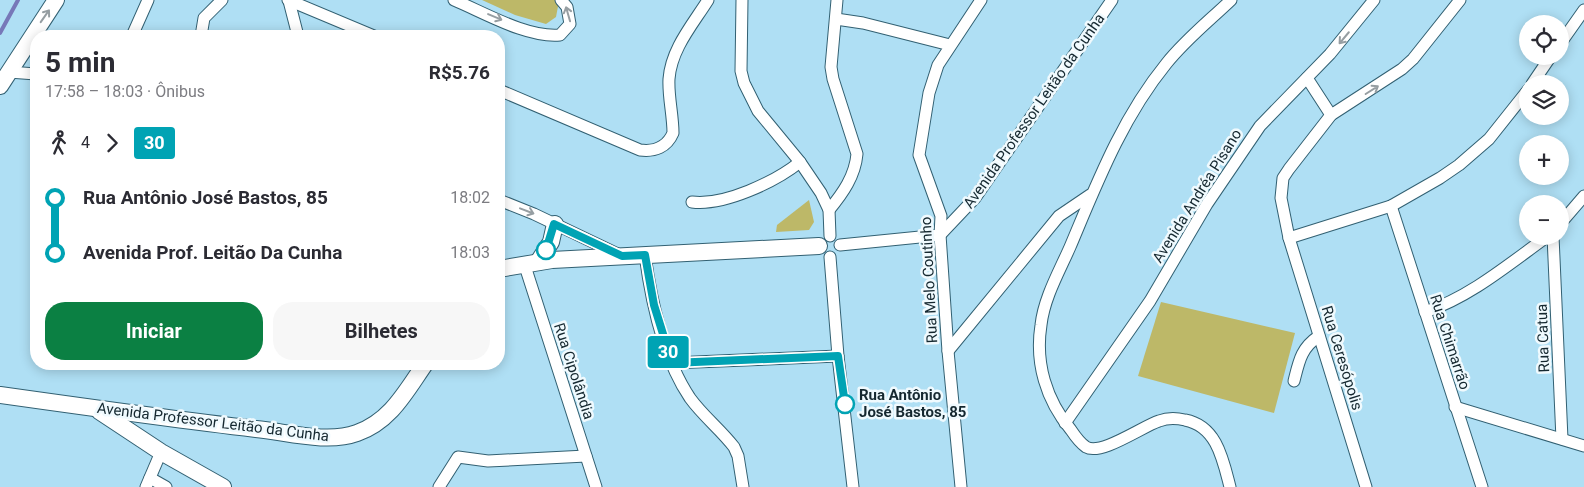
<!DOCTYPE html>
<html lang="pt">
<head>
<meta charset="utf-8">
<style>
  :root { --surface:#fff; --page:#f7f7f7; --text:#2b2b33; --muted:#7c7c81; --accent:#0b8043 }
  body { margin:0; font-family:Roboto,sans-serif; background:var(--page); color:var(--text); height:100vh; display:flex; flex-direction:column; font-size:19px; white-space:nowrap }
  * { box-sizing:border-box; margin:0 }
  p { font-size:16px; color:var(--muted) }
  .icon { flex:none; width:28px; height:28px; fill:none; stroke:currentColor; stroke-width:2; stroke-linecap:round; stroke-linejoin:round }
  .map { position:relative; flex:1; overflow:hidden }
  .panel { position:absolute; left:30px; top:30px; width:475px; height:340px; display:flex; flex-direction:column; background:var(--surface); border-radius:20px; box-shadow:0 2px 12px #0003 }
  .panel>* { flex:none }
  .badge { padding:0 10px; border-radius:4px; font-size:18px; line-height:32px }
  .tools { position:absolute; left:1519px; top:15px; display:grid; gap:10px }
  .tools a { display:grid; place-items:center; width:50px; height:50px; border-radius:50%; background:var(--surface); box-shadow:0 2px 12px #0003; font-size:25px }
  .map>.badge { position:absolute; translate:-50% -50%; box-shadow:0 0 0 2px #fff }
  .legs { display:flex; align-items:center; gap:8px; height:55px; padding:0 15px; font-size:16px }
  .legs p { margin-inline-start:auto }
  .headline { display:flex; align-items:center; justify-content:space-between; height:85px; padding:0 15px }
  h1 { font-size:28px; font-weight:700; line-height:38px }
  .cta { display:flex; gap:10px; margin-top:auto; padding:10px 15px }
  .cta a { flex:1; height:58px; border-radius:20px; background:var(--accent); color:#fff; font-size:20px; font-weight:700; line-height:58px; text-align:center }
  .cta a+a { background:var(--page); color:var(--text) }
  ul { padding:0 15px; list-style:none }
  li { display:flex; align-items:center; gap:18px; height:55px; font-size:19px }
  li i { display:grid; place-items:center; width:8px; height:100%; margin:0 6px; background:currentColor }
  li i::after { content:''; width:12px; height:12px; margin:-6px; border:4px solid; border-radius:50%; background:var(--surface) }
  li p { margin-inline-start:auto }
  li:first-child i { background:linear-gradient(#0000 50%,currentColor 0) }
  li:last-child i { background:linear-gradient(currentColor 50%,#0000 0) }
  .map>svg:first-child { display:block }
  .green { fill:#bdb868 }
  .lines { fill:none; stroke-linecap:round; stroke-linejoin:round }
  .stream { stroke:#7778b8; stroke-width:4 }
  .street-casing { stroke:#326072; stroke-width:13 }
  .secondary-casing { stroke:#326072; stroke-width:18 }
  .street { stroke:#fff; stroke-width:11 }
  .secondary { stroke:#fff; stroke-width:16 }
  .oneway { stroke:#969ea2 }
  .line-1-casing { stroke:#fff; stroke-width:11 }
  .line-1 { stroke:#00a3b4; stroke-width:8 }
  .stop-1-dot { fill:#fff; stroke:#00a3b4; stroke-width:2.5 }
  .labels { text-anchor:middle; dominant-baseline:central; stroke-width:5; stroke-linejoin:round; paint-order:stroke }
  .street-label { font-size:15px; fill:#152830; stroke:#f0fafe }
  .stop-label { font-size:15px; font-weight:bold; fill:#152830; stroke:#f0fafe; text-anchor:start }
</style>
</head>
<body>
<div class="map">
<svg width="1584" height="487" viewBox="0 0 1584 487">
  <rect width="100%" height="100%" fill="#afdff4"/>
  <!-- green -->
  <g class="green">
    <path d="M482,0H558L559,1L556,17L546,24L515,15Z"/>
    <path d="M809,200L814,222L809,230L776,232L777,225Z"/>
    <path d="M1161,302L1295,333L1274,413L1138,376Z"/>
  </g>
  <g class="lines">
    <!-- stream -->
    <path class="stream" d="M0,33L18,0"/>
    <!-- street casing -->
    <g class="street-casing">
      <g id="street">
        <path d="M288,0L374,36"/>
        <path d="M454,0C485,13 527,38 560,35L570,24L567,7L561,0"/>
        <path d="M742,0L741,71L744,83L758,111L800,162L821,193L829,210L830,236"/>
        <path d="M289,1L298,36"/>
        <path d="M836,19L863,23L950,45"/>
        <path d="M132,36L148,0"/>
        <path d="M201,36L204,18L222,0"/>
        <path d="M1560,44L1584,10"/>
        <path d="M9,72L36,74"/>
        <path d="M1307,78L1331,115"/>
        <path d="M1532,84L1551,56"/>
        <path d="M499,90L640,150C655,152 667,147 673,133C673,115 668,96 669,79C671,49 693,24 708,0"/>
        <path d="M499,200L534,214L620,255"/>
        <path d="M692,202C724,206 775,182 800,162"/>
        <path d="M1391,206L1482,487"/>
        <path d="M829,210C843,193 855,176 857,154L833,79L831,67L837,0"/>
        <path d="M1560,224L1584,196"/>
        <path d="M1553,236L1562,439"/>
        <path d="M1289,238L1391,206L1440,178L1459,165L1489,139L1528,90"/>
        <path d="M840,245L940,235L975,198L1112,0"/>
        <path d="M645,255C651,300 664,360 690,398C703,416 720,429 734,447L738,456L743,487"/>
        <path d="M830,257L838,356L853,487"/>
        <path d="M524,263L596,487"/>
        <path d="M1425,312C1470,297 1509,264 1548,236"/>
        <path d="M948,351L1059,216L1090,195"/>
        <path d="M672,363L838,356"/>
        <path d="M1294,381C1299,361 1301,348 1319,336"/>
        <path d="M1455,407L1584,446"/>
        <path d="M1065,423L1150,301L1207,204L1260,126L1330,54L1374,0"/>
        <path d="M150,478L166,487"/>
        <path d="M146,487L161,452"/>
        <path d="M439,487L458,457L488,461L586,456"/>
        <path d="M961,487L948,351L940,235L941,216L919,155L929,93L938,65L981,0"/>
        <path d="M1230,487C1223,460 1217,426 1185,420C1176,418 1167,418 1159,421C1143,426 1101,456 1086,447C1080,443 1075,436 1071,430C1046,400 1035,363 1041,325C1044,298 1059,272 1070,247C1097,183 1122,118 1166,64C1185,40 1209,21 1231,0"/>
        <path d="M1366,487L1289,238L1281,198L1283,178L1289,169L1331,115L1402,69L1413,59L1460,0"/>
      </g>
    </g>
    <!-- secondary casing -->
    <g class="secondary-casing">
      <g id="secondary">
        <path d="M0,86L56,0"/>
        <path d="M538,262L551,242L555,224"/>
        <path d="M499,269L552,260L819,246"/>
        <path d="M0,395C85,407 170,419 256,429C287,432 327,444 357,433C391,421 406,391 425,364"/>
        <path d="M99,411L161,452L223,487"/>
      </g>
    </g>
    <!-- street -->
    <use href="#street" class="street"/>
    <!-- secondary -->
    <use href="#secondary" class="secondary"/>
  </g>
  <!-- one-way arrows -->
  <defs><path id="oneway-shaft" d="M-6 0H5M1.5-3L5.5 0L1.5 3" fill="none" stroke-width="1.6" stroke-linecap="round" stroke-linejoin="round" transform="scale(1.25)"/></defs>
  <g class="oneway">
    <use href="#oneway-shaft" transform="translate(568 14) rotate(-106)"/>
    <use href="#oneway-shaft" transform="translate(45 16) rotate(-55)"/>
    <use href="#oneway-shaft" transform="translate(495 17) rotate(23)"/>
    <use href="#oneway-shaft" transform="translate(1344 38) rotate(130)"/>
    <use href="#oneway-shaft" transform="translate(1372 90) rotate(-32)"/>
    <use href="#oneway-shaft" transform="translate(527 211) rotate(21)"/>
  </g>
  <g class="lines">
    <!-- line-1 casing -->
    <g class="line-1-casing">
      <path id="line-1" d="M546,250L554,224L622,256L645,255L654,305L672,363L838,356L845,404"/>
    </g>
    <!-- line-1 -->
    <use href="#line-1" class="line-1"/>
  </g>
  <!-- markers -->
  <g class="stop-1-dot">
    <circle cx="546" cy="250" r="9"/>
    <circle cx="845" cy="404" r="9"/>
  </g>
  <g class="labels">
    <!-- street labels -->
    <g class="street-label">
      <text transform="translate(1034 111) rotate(-55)">Avenida Professor Leitão da Cunha</text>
      <text transform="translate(1197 196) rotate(-58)">Avenida Andréa Pisano</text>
      <text transform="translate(929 280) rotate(-93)">Rua Melo Coutinho</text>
      <text transform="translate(1543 338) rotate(-92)">Rua Catua</text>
      <text transform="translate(1450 342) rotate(72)">Rua Chimarrão</text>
      <text transform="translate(1342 358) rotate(73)">Rua Ceresópolis</text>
      <text transform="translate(574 371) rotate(72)">Rua Cipolândia</text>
      <text transform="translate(213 422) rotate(7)">Avenida Professor Leitão da Cunha</text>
    </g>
    <!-- stop labels -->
    <g class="stop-label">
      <text x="859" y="395">Rua Antônio<tspan x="859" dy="17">José Bastos, 85</tspan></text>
    </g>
  </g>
</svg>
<div class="tools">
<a><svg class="icon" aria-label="locate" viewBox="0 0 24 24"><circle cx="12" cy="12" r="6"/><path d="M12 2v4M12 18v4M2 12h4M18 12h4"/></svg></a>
<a><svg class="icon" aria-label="layers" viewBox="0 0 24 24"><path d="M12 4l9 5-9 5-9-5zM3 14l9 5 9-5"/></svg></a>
<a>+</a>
<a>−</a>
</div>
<b class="badge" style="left:668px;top:352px;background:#00a3b4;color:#fff">30</b>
<section class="panel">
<div class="headline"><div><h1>5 min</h1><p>17:58 – 18:03 · Ônibus</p></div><b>R$5.76</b></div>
<div class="legs"><svg class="icon" aria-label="walk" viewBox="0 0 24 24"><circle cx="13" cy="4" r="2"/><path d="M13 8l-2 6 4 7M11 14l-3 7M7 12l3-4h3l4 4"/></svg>4<svg class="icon" aria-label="forward" viewBox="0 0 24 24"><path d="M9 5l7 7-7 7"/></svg><b class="badge" style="background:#00a3b4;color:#fff">30</b></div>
<ul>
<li><i style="color:#00a3b4"></i><b>Rua Antônio José Bastos, 85</b><p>18:02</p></li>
<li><i style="color:#00a3b4"></i><b>Avenida Prof. Leitão Da Cunha</b><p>18:03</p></li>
</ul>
<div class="cta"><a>Iniciar</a><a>Bilhetes</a></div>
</section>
</div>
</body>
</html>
